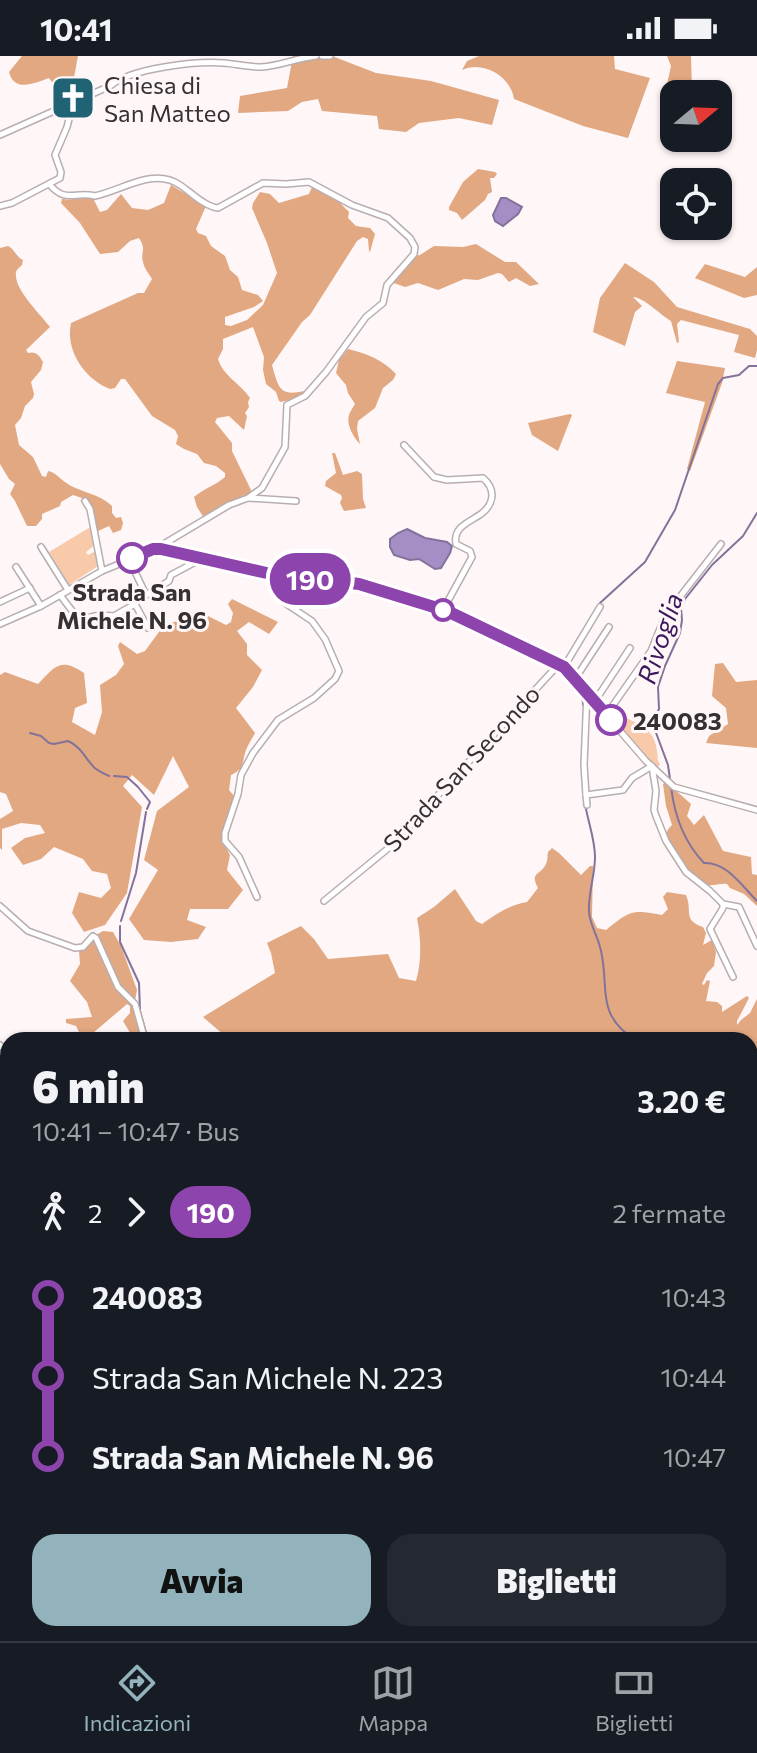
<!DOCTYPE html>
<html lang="it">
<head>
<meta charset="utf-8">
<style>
  :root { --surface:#171b24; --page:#242831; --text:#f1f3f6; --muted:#9ea1a6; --line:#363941; --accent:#92b2bc }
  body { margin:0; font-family:Commissioner,sans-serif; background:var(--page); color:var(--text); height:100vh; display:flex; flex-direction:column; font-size:30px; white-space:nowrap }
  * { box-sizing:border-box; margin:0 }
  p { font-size:26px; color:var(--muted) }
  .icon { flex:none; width:44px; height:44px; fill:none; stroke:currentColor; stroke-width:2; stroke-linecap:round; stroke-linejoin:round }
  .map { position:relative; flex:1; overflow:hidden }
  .panel { position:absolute; left:0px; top:976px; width:758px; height:610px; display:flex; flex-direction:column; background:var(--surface); border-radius:24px 24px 0 0; box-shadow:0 2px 6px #0004 }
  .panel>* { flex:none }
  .badge { padding:0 16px; border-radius:26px; font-size:28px; line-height:52px }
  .needle { width:52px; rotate:71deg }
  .tools { position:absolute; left:660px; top:24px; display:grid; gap:16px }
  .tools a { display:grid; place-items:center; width:72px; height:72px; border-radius:16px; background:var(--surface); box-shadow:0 2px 6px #0004; font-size:40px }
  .map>.badge { position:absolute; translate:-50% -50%; box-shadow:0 0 0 4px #fff }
  .legs { display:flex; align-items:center; gap:12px; height:88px; padding:0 32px; font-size:26px }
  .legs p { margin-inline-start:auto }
  .summary { display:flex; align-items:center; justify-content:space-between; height:136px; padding:0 32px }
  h1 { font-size:44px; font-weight:800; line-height:60px }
  .button { display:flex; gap:16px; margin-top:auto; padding:16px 32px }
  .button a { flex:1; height:92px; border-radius:24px; background:var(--accent); color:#111; font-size:32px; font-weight:800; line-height:92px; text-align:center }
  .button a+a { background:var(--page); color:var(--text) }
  ul { padding:0 32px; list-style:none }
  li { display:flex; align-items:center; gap:28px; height:80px; font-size:30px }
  li i { display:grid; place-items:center; width:12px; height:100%; margin:0 10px; background:currentColor }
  li i::after { content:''; width:20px; height:20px; margin:-10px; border:6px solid; border-radius:50%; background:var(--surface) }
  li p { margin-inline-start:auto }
  li:first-child i { background:linear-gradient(#0000 50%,currentColor 0) }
  li:last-child i { background:linear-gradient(currentColor 50%,#0000 0) }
  .status { display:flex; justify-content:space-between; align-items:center; height:56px; padding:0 40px; background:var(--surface); direction:ltr }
  .status svg { height:22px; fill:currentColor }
  .tab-bar { display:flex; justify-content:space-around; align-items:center; height:112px; border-top:2px solid var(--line); background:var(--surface); font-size:22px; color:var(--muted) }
  .tab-bar a { display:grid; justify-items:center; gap:4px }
  .tab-bar .active { color:var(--accent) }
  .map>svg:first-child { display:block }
  .green { fill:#f9caaa }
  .forest { fill:#e1a881 }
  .water { fill:#a58ec6; stroke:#83729a; stroke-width:2 }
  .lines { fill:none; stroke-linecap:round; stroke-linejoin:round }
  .stream { stroke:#83729a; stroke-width:2 }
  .minor-casing { stroke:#b8aeb1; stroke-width:8 }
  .major-casing { stroke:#b4736c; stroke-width:10 }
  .minor { stroke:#fff; stroke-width:5 }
  .major { stroke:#fbc1b9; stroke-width:7 }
  .rail { stroke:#807a7b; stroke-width:2; stroke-dasharray:12 6; stroke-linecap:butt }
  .line-1-casing { stroke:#fff; stroke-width:18 }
  .line-1 { stroke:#8e44ad; stroke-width:12 }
  .stop-1-dot { fill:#fff; stroke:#8e44ad; stroke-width:4 }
  .labels { text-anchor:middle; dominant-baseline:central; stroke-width:6; stroke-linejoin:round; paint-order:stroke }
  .poi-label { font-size:24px; fill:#353132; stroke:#fff6f8; text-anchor:start }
  .stop-label { font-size:24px; font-weight:bold; fill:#353132; stroke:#fff6f8 }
  .street-label { font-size:24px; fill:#353132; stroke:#fff6f8 }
  .water-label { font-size:26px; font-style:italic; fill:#3a185b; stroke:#fff6f8 }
</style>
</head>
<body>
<div class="status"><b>10:41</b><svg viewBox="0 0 49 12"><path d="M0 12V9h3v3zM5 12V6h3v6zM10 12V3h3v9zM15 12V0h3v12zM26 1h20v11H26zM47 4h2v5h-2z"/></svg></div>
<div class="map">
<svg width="757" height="1585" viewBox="0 0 757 1585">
  <rect width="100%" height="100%" fill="#fff6f8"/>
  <!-- green -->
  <g class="green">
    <path d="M92,470L96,488L86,496L88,499L96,495L98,510L69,529L49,496Z"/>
    <path d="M625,661C641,670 655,674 657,695C659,708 655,697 660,709L656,712L618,668Z"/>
  </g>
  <!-- forest -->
  <g class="forest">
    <path d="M22,0H78C75,14 75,25 67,38H61L49,22C35,27 14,37 9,16Z"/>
    <path d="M293,0H332L376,17L431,25L499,44L492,69L459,62L419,67L406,76L379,73L377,60L322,55L318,43L302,46L288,55L238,57L240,40L287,32Z"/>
    <path d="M479,0H614L615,13L650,22L628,82L583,70L514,43C511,20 482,4 462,14L467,5Z"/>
    <path d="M667,0H691L692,34L687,38H674V50L663,47L671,10Z"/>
    <path d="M478,113L495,116L497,118L494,122H490L492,136L488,138L485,144L462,164L457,157L449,154V151L463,126Z"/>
    <path d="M171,129L206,150L196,173L198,177L206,180L211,190L225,200L230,214L238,221L242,234L258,239L263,245L254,251L225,261V269L231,270L247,264L263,249L277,217L267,187L252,152L253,147L260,136L270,138L279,147L309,138L312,131H314C322,137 330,137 336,142C340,147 344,151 349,156L348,162L356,170L370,172L375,178L370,196L369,195L368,183L363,181L357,185L310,259L302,266L272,309C279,335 281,341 308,334L299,342L281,346L279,345L276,336L266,328L263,314L264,301L253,271L223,283V293L218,303C223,320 241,328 250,342L248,346L249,351L245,357L247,360L244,374L229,360L217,362L215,366L232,387V395L251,434L250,438L204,462L197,451L194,441C203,433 216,429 225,421V417L216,410L204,407L197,398L184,393L176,388L178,380L175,374L152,360L125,323H121L115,332L110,333C85,323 65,295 71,267L138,237H144L152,223C149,218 144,212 143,206C140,196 147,194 139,182L130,185L118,196L100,198L80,167L61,147L62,143C73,145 82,140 93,142L100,156L107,154L121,138L132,152L148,154L164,147Z"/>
    <path d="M476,188L505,206H516L539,228L530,230L516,222L509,226L502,218L498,217L478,224L464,223L438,234L418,227L405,231L391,226L414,200L420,199L434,190L463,191Z"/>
    <path d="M8,190C15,193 15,200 23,204L22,209C18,213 15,214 16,220C16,235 41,259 50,271L26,294L28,297C36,295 39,299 43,306L41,314L31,326L34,338L33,342L25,350L21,362L15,369L19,389L33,401L42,420L46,421L48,415C56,417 58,421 65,426C80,437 99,437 112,450V457L116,462L121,461L123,467L121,474L113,477L109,470L98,475L85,443L73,439L61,446L60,450L42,458V463L36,470H27L15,445L10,438L15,428L9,423L0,408V192Z"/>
    <path d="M625,207L654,226L677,251L750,273L757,280V294L755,302L734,296L739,279L681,264L677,268L679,286L677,287L671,265C659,258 645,242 633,241L642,250L635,256L625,290L593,276L600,242Z"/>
    <path d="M705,208L745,221L757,211V239L744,242L695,222Z"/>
    <path d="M348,293C366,297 383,304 396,318L393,324L383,332L375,352L358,365L357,373L360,388C354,382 346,369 349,359C350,355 353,352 355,348L348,337L346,329L336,317L339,304Z"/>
    <path d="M677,305L725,312L722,327L690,415L687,413L705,346L666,337Z"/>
    <path d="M570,358L572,359L558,395L532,379L528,367Z"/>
    <path d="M332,397H335L343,419L357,415L362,418L363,443L366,452L344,455L340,447L342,442L341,439L325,430L326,425L336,417Z"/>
    <path d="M232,543L278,566L269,578L249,566L237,575L247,588V599L262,614L253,631L236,652L255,677C252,683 247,690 245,697C242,708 244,713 231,719L229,734L235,741L223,786L230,799L227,814L243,834L228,853H190L187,864L206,871L198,883L171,886L144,884L129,863L158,814L144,804L157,755L189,731L173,700L154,739L132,719L123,730L142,751L127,837L105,869L84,876L72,857L79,836L101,842L111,832L107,818L92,815L83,803L54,791L41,803L23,809L11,792L25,782L45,777L40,769L21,767L2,773V794L0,792V763L13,755L6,738L0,736V619L5,616L38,628C55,610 61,601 84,617L87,647L75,652L72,666L95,679L102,656L100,629L116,619L124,608L118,590L120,586L137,598L145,595L164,569L188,562L208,560L226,569L231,566L233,557L228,548Z"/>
    <path d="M723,607L736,626L757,624V692L706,687L709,680L728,668L726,652L712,640L715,608Z"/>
    <path d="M666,726L691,748L687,760L694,769L704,759L723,795L751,801L752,818L757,819V850L744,838L730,832L727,828C721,827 713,830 708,829C694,824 669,795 667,781C666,775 668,773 672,769L666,750L663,728Z"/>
    <path d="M552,792L559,797L581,819L590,810H593L592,861L597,872L606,874C630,855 631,853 662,859L668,853L663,841L667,836L686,839C693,855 682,864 703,871L706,877L703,889L712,884L716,896L714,910L707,917L702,928L704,929L707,924L710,925L706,945L717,946L722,950V956L747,940L749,942L737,965V969L741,964L750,957L757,943V1235L750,1234V984H226L225,980L203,961L275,917L271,897L267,887L301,870L314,883L328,903L388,898L399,922L416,925C422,905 421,882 417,862L434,851L455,833L476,865L482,868C497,858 509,849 527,846L538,832C529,816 541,819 546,808C548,804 547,800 548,796Z"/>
    <path d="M103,875L113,876L121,890L137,934L134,950L142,984H128L129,975L123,965L130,957V950L127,948L86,983L81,980L76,970L66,967V963L92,961L87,946L70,925L80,908L79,894H84L96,879Z"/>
    <path d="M750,1240H757C757,1254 754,1268 757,1282V1519L750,1498Z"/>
    <path d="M511,1578H630L628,1585H504L510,1581Z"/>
    <path d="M654,1578H721L728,1583V1585H650Z"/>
  </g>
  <!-- water -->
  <g class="water">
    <path d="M501,142H506L522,151L518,158L503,170L495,165L493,159Z"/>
    <path d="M407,473L425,482L447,486L452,490L450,497L441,512L435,513L419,503L410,504L394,499L390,491V483L398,477Z"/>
  </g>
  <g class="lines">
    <!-- stream -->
    <g class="stream">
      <path d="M600,547L645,506L675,454L718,328L723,322L739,319L749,310H757"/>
      <path d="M582,634L583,649"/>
      <path d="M30,677L41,680L49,687L54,688L68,685C81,691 83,699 92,709C95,714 103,717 109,720"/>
      <path d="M114,720L127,721L138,731L150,746L147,753"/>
      <path d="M670,723L668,709L655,674L656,659L659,653L658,631L665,610L680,577L682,564L681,552L685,543L712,509L743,480L757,457"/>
      <path d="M671,730C674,758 684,786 704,807C727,806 742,830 757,845"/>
      <path d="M584,741C586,761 595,781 595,801C595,820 588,837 589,856C590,869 597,879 600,891C611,930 593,956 635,984"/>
      <path d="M121,865L136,817L146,756"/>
      <path d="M120,870V886L139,927L140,955L148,984"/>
      <path d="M750,1247L757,1245"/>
      <path d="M750,1383L757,1384"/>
    </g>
    <!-- minor casing -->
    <g class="minor-casing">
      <g id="minor">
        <path d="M322,0H330"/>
        <path d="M0,79L110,30C131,12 196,5 224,7C236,8 248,11 261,11C280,10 297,2 316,0"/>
        <path d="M49,128C66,148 74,135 95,140C123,134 153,111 180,129C192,137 204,150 218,152L263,127L286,128L309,126L352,149L388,162L410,182L415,191L414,198L387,229L383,247L366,261L326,316L305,340L287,349L285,391L262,432L248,442L229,449L157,492"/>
        <path d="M0,150L12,147L60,122L61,116L55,99L67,71L71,55L79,44"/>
        <path d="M404,389L434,421L447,424L483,422C497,434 494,450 478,460C467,467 453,472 456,488L470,495L472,501L443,554"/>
        <path d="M249,442L296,445"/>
        <path d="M85,445L90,453L102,515"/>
        <path d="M41,491L68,534"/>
        <path d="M129,503L146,539L169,525L171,519L201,503"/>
        <path d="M16,511L41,550"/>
        <path d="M60,539L76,560L81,563L100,559L114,560L135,548L148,572"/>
        <path d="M134,545L146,539"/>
        <path d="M0,546L30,532"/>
        <path d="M0,568L41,550L102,515L156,493L271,518L359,528L447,555L559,608L575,623L646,705L674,731L757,754"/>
        <path d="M564,611L600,551"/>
        <path d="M575,623L609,571"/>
        <path d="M587,636L584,709L586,739L623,734L632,722L652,710L656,735L654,754L656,760L666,785L686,816L710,835L723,848V852L710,873L733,921"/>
        <path d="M595,645L630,592"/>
        <path d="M605,657L611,652L651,595L665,560L721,488"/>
        <path d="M586,739L587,749"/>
        <path d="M257,841L239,801L225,785V777L238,738L241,719L253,697L278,664L314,642L335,623L339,615L325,583L312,565L285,547L278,519"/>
        <path d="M324,845L391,790L559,608"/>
        <path d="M723,848L739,851L757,890"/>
        <path d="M0,850L28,875L75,892L83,891L93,880L96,882L118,931L135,948L145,984"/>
        <path d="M0,989L8,997"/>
        <path d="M750,1237H757"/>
        <path d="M0,1260L8,1257"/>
        <path d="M0,1427L8,1425"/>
        <path d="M513,1578L526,1585"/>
        <path d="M442,1585L444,1578"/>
        <path d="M732,1585L734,1578"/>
      </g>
    </g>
    <!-- major casing -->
    <g class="major-casing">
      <g id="major">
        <path d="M0,1327L8,1345"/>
        <path d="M434,1585L436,1578"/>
      </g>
    </g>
    <!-- minor -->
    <use href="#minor" class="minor"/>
    <!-- major -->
    <use href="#major" class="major"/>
    <!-- rail -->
    <g class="rail">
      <path d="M0,1339L8,1363"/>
      <path d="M0,1548L8,1504"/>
    </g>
  </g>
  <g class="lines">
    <!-- line-1 casing -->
    <g class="line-1-casing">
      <path id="line-1" d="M132,502L153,493H161L271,518L359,528L447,555L564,611L611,664"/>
    </g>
    <!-- line-1 -->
    <use href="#line-1" class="line-1"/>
  </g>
  <!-- icons -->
  <defs>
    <g id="church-square" transform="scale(2.3)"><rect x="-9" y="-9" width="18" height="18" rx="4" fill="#1f6375" stroke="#fff6f8"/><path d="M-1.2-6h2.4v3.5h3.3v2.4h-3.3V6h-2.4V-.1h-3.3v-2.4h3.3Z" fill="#fff"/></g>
  </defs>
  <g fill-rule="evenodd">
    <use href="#church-square" x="73" y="42"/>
  </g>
  <!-- markers -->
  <g class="stop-1-dot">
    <circle cx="132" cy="502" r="14"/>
    <circle cx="443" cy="554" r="10"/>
    <circle cx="611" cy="664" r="14"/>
  </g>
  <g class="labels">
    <!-- poi labels -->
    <g class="poi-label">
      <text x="104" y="28">Chiesa di<tspan x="104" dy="28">San Matteo</tspan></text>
    </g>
    <!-- stop labels -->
    <g class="stop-label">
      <text x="132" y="535">Strada San<tspan x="132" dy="28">Michele N. 96</tspan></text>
      <text x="633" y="664" text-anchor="start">240083</text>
    </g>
    <!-- street labels -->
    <g class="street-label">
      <text transform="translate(461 712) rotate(-47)">Strada San Secondo</text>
    </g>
    <!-- water labels -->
    <g class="water-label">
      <text transform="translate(659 582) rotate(-72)">Rivoglia</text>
    </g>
  </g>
</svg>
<div class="tools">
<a><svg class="needle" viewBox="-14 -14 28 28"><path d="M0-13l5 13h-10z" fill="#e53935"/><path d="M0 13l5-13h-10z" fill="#9ea1a6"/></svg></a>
<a><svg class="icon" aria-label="locate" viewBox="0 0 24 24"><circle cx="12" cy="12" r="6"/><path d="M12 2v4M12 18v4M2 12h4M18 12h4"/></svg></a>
</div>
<b class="badge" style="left:310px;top:523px;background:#8e44ad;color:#fff">190</b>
<section class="panel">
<div class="summary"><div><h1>6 min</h1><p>10:41 – 10:47 · Bus</p></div><b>3.20 €</b></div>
<div class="legs"><svg class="icon" aria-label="walk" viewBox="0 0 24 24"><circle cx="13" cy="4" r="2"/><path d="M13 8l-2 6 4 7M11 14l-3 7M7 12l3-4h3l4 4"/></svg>2<svg class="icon" aria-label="forward" viewBox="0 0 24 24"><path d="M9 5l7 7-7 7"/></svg><b class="badge" style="background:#8e44ad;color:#fff">190</b><p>2 fermate</p></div>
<ul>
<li><i style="color:#8e44ad"></i><b>240083</b><p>10:43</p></li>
<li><i style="color:#8e44ad"></i><span>Strada San Michele N. 223</span><p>10:44</p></li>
<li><i style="color:#8e44ad"></i><b>Strada San Michele N. 96</b><p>10:47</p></li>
</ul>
<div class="button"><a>Avvia</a><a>Biglietti</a></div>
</section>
</div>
<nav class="tab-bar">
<a class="active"><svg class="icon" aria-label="directions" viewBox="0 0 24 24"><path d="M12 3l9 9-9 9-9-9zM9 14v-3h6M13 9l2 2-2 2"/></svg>Indicazioni</a>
<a><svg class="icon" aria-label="map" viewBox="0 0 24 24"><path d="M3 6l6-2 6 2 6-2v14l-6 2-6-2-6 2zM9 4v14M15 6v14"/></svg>Mappa</a>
<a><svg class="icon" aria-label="tickets" viewBox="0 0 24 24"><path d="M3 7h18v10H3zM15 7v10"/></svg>Biglietti</a>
</nav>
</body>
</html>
